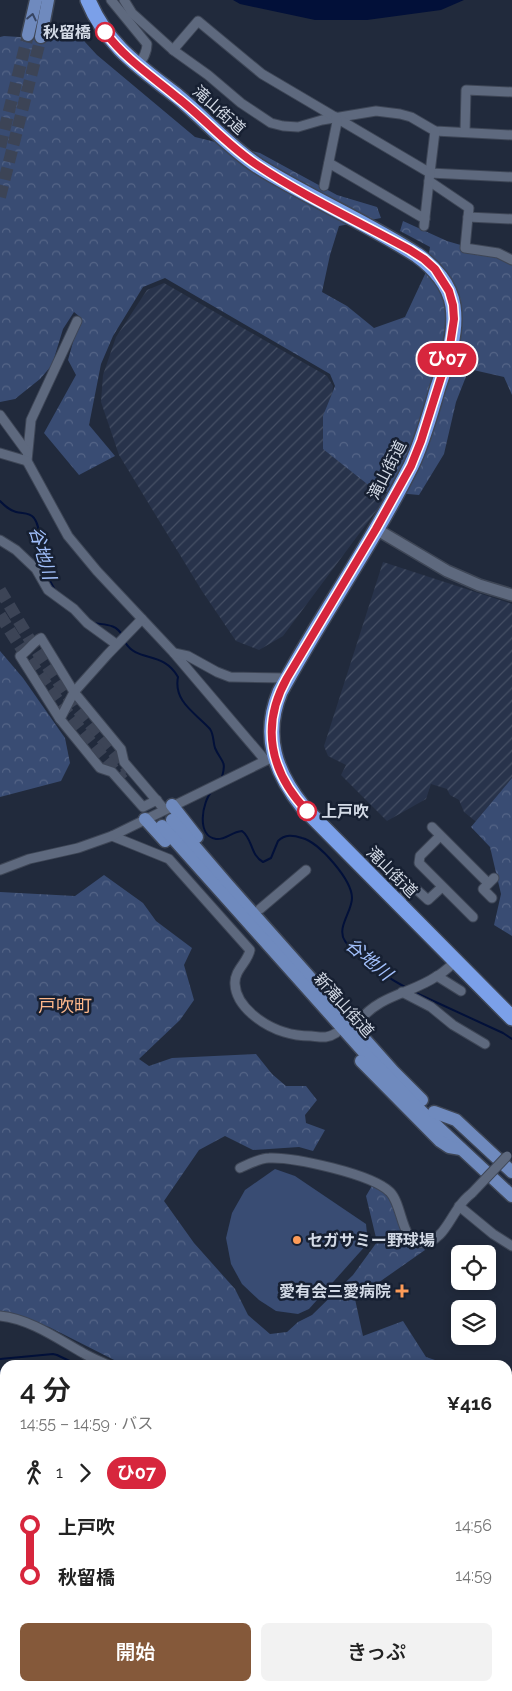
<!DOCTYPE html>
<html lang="ja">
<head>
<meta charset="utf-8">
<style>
  :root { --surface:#fff; --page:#f2f2f2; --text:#222; --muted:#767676; --accent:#85593a }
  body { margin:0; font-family:Raleway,"Noto Sans JP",sans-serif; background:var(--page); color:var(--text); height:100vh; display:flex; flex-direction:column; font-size:19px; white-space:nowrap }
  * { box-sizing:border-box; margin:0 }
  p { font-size:16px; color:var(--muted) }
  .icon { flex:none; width:28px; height:28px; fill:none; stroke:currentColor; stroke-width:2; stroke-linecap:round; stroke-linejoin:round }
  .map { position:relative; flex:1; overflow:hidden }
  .details { position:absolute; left:0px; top:1360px; width:512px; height:331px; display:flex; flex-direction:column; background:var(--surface); border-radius:15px 15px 0 0; box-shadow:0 2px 8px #0003 }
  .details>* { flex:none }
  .badge { padding:0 10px; border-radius:16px; font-size:18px; line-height:32px }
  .controls { position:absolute; left:451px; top:1245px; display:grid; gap:10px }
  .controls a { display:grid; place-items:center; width:45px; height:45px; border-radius:8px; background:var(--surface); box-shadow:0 2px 8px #0003; font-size:25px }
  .map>.badge { position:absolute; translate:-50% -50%; box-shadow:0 0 0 2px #fff }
  .legs { display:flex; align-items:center; gap:8px; height:55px; padding:0 20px; font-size:16px }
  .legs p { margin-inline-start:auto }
  .headline { display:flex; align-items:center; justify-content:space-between; height:85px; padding:0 20px }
  h1 { font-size:28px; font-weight:600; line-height:38px }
  .cta { display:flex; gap:10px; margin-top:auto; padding:10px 20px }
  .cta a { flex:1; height:58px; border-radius:8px; background:var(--accent); color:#fff; font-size:20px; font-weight:600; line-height:58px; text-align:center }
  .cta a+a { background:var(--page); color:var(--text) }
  ul { padding:0 20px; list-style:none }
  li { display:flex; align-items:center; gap:18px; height:50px; font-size:19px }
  li i { display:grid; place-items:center; width:8px; height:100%; margin:0 6px; background:currentColor }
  li i::after { content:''; width:12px; height:12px; margin:-6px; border:4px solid; border-radius:50%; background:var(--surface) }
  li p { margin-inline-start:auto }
  li:first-child i { background:linear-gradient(#0000 50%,currentColor 0) }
  li:last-child i { background:linear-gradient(currentColor 50%,#0000 0) }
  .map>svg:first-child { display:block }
  .industrial { fill:url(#industrial-furrows) }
  .forest { fill:url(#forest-crowns) }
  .park { fill:#394c73 }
  .water { fill:#021039 }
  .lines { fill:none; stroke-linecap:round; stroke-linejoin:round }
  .stream { stroke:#021039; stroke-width:2 }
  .primary-tunnel { stroke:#3c4456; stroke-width:12; stroke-dasharray:12 6; stroke-linecap:butt }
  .street-casing { stroke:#3e4656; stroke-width:11 }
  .secondary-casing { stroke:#3e4656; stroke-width:14 }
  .primary-casing { stroke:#3e4656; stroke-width:15 }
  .highway-casing { stroke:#3e4656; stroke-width:18 }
  .street { stroke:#5e697e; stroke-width:9 }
  .secondary { stroke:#5e697e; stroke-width:11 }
  .primary { stroke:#6f8abe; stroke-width:12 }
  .highway { stroke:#7ba0e9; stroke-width:15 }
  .street-bridge-casing { stroke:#3e4656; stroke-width:11; stroke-linecap:butt }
  .street-bridge { stroke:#5e697e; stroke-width:9 }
  .oneway { stroke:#364563 }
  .line-1-casing { stroke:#fff; stroke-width:11 }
  .line-1 { stroke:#d7263d; stroke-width:8 }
  .stop-1-dot { fill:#fff; stroke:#d7263d; stroke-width:2.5 }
  .poi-dot { fill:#fe9c58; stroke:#172032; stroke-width:2 }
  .labels { text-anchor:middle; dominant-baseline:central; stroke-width:5; stroke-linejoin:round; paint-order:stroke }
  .stop-label { font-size:16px; font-weight:bold; fill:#d3dae6; stroke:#172032; text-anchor:end }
  .street-label { font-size:16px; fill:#d3dae6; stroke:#172032 }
  .poi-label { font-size:16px; font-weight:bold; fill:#d3dae6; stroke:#172032; text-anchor:start }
  .water-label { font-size:18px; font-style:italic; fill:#a2c0fc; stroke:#172032 }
  .neighbourhood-label { font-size:18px; fill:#fcb78a; stroke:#172032 }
</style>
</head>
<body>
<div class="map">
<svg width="512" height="1691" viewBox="0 0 512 1691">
  <defs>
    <pattern id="industrial-furrows" width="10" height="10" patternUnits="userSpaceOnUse" patternTransform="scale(1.25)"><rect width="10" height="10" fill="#28334b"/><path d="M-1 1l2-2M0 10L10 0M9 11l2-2" fill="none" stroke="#465065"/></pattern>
    <pattern id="forest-crowns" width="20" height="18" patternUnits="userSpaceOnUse" patternTransform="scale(1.25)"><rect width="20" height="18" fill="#394c73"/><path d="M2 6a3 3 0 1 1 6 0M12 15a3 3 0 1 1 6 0" fill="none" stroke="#556587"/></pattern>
  </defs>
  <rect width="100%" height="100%" fill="#212a3c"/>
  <!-- industrial -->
  <g class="industrial">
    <path d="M164,283L327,376L333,386L327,452L388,495L283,636L259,650L236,641L202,591L119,455L101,402L103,375L116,337L147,290Z"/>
    <path d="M383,562L512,604V779L479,824L464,812L459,800L450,795L447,789L431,784L426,799L387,821L341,775L346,765L328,756L324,746Z"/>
    <path d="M83,1686H173L176,1691H86Z"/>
  </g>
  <!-- forest -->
  <g class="forest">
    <path d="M73,29L97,55L195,137L260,153L337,195L377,207L381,218L339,226L330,255L322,292L347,306L374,328L405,317L426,272L430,247L400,231L403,221L447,241L512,260V395L504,377L469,369L456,402L444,454L419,495L376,491L323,449V416L335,386L330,374L165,278L143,287L113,336L101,364L89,425L115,456L79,475L44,433L76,375L68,360L80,317L74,312L63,329L52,365L40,379L15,399L0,402V37L4,36L66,40Z"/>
    <path d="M0,651L23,678L65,738L70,763L61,781L0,797Z"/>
    <path d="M512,778V936L494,925L501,894L490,847L471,827Z"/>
    <path d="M104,875L143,903L156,921L192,948L184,965L194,1000L180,1020L139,1059L149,1066L172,1058L256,1054L272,1074L286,1086H306L317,1100L305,1115L306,1123L325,1130L313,1151L299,1147L253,1150L225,1136L199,1150L164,1201L194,1243L235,1289L248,1315L270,1334L287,1332L298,1322L312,1315L353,1275L377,1242L366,1196L373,1184L389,1196L403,1224L425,1250L355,1299L363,1336L403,1321L426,1357L450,1365H124L49,1327L0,1312V892L75,896Z"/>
    <path d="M0,1370H5V1655L0,1654Z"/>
  </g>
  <!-- park -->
  <g class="park">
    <path d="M275,1169L295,1176L366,1224L368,1243L309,1309L298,1314L276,1311L259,1300L242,1284L231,1264L226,1238L232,1213L245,1190Z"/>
    <path d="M0,1655H5V1686H71V1691H0Z"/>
  </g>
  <!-- water -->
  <path class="water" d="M233,0H464L441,10L367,20H315L240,4Z"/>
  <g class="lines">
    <!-- stream -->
    <g class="stream">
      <path d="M0,501C5,506 9,510 16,512C23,514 29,512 34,518C41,527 39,543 41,553C44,566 48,579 55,590"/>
      <path d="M94,623C106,625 116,624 122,635"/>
      <path d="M125,642C137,663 163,650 178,677C173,702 197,714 210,729C214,735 213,742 215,748C221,762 227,760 222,777"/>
      <path d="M212,791C202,802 196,836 216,839C226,840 231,832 242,831C253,839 250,855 263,862L271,858L278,841C285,834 293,835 302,838C319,842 352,880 352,898C352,912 336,928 345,941C349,948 357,951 363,955C367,958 370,962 374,966C383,975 394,981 405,987"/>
      <path d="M414,992L503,1033L512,1039"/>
      <path d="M0,1359L53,1354L57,1355L78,1365"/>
      <path d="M508,1505L512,1504"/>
    </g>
    <!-- primary-tunnel -->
    <g class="primary-tunnel">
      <path d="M0,147L28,35"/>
      <path d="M0,197L41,37"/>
      <path d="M0,590L36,650L76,708L129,771"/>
      <path d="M0,615C36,674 78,728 123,780"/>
    </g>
    <!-- street casing -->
    <g class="street-casing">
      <g id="street">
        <path d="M111,0L147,44C147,53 143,59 137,66"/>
        <path d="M124,0L132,13L173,50L208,75L241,103L271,123L283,126L298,127L322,120L376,111L400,114L411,117L435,131L512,135"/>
        <path d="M173,50L198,21L262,74L430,173L512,177"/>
        <path d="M435,131L429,181L469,208L468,217L512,219"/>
        <path d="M465,132L466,90L512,92"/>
        <path d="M329,163L425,219"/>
        <path d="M324,186L337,122L336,117"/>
        <path d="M468,217L465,248L498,253L512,260"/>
        <path d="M424,226L429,181"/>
        <path d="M77,321L31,420L27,461L68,536L97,571L174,653L265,760"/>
        <path d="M0,415L27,452"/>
        <path d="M0,453L27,461"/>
        <path d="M0,540L16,550L36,569L48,590L74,609L87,623L116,644"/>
        <path d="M142,619L108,654L74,692L60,719L100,768L112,772L143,807L157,800"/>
        <path d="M174,653L188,656L217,672L230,677L287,678"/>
        <path d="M60,719L20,656C28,651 33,642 41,638L74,692L121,749L124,762L164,809"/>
        <path d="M432,827L488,883"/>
        <path d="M112,836L169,859L250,950C248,962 234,970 235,984C236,1007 264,1026 284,1032C293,1035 302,1036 311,1036C321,1037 327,1039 336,1033"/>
        <path d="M440,836L420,856L419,863L473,917"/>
        <path d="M0,870L29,859L78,848L112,836L269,759"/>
        <path d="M492,898L483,889L494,878"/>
        <path d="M397,902L411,889H416L428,900L442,887"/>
        <path d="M260,909L306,870"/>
        <path d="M437,976L461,991"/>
        <path d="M402,992L431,1007L453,1025L485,1044"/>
        <path d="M359,1021C381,994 411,994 437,976C444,972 450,966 456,961"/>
        <path d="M240,1168C249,1164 260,1158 269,1158C294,1157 372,1174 390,1192C403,1205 401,1244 422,1243C441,1243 449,1220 459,1207C462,1202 467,1197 472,1193"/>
        <path d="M459,1206L493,1234L512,1246"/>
        <path d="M0,1316C30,1319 58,1339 83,1353C91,1358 100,1361 108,1365"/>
        <path d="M508,1497L512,1496"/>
        <path d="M0,1677L5,1676"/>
        <path d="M177,1686L179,1691"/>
        <path d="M388,1686L390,1691"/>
      </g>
    </g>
    <!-- secondary casing -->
    <g class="secondary-casing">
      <path id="secondary" d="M376,529L447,571L479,585L512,595"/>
    </g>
    <!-- primary casing -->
    <g class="primary-casing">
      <g id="primary">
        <path d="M28,35L36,0"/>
        <path d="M41,37L48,0"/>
        <path d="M172,805L197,837"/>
        <path d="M145,819L165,841"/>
        <path d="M172,820L227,884L393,1071L422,1100"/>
        <path d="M162,826L370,1059L424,1114L512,1196"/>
        <path d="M361,1061L440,1141L449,1147L461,1149"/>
        <path d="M434,1112L456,1120L512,1172"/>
        <path d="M508,1661L512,1656"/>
        <path d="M482,1691L486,1686"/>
      </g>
    </g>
    <!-- highway casing -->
    <g class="highway-casing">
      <path id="highway" d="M88,0C107,46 140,67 177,96C205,119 228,146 258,166C309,198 366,222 417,255C434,267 450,285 453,306C457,334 447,361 438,387C430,414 423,441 411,466C372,544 321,616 280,692C262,736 275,772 303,807L512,1018"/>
    </g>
    <!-- street -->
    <use href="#street" class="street"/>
    <!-- secondary -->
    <use href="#secondary" class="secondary"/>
    <!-- primary -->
    <use href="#primary" class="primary"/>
    <!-- highway -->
    <use href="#highway" class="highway"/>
    <!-- street-bridge casing -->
    <g class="street-bridge-casing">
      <path id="street-bridge" d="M472,1193L507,1156"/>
    </g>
    <!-- street-bridge -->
    <use href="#street-bridge" class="street-bridge"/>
  </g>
  <!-- one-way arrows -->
  <defs><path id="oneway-chevron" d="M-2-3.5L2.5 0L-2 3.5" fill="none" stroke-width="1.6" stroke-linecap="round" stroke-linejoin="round" transform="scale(1.25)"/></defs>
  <use class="oneway" href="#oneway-chevron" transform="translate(32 17) rotate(-78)"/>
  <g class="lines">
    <!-- line-1 casing -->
    <g class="line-1-casing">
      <path id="line-1" d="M105,32C125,59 153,77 178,98C205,119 228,146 257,165C305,197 359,222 410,250L424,259L435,269L449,291L453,305L454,319L449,352L421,441L411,466L376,529L287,678C260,726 270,772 307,811"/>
    </g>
    <!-- line-1 -->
    <use href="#line-1" class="line-1"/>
  </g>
  <!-- markers -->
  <g class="stop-1-dot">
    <circle cx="105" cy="32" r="9"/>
    <circle cx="307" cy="811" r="9"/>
  </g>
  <g class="poi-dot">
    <circle cx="297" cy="1240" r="5"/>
    <path d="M399.5 1283.5h5v5h5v5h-5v5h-5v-5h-5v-5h5z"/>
  </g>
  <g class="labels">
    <!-- stop labels -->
    <g class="stop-label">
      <text x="91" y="32">秋留橋</text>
      <text x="321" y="811" text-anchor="start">上戸吹</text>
    </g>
    <!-- street labels -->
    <g class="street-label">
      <text transform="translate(219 110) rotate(42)">滝山街道</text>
      <text transform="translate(387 470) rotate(-63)">滝山街道</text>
      <text transform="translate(392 872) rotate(45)">滝山街道</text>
      <text transform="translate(344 1005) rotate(48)">新滝山街道</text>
    </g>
    <!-- poi labels -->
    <g class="poi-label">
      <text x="307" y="1240">セガサミー野球場</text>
      <text x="391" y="1291" text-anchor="end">愛有会三愛病院</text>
    </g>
    <!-- water labels -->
    <g class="water-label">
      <text transform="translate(43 553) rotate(74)">谷地川</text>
      <text transform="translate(369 959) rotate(40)">谷地川</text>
    </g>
    <!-- neighbourhood labels -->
    <g class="neighbourhood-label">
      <text x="65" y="1005">戸吹町</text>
    </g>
  </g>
</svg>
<div class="controls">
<a><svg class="icon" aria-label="locate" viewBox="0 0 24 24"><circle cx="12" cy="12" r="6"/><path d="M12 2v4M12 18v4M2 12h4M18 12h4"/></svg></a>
<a><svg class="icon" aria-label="layers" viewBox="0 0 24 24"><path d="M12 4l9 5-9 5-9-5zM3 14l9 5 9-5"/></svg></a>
</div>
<b class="badge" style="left:447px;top:359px;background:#d7263d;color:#fff">ひ07</b>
<section class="details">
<div class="headline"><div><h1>4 分</h1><p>14:55 – 14:59 · バス</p></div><b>¥416</b></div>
<div class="legs"><svg class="icon" aria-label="walk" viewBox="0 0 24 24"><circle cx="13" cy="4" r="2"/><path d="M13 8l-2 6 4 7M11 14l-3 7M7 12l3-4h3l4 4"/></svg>1<svg class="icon" aria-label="forward" viewBox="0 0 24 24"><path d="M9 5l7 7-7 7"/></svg><b class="badge" style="background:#d7263d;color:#fff">ひ07</b></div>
<ul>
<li><i style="color:#d7263d"></i><b>上戸吹</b><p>14:56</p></li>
<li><i style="color:#d7263d"></i><b>秋留橋</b><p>14:59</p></li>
</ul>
<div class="cta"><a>開始</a><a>きっぷ</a></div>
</section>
</div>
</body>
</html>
